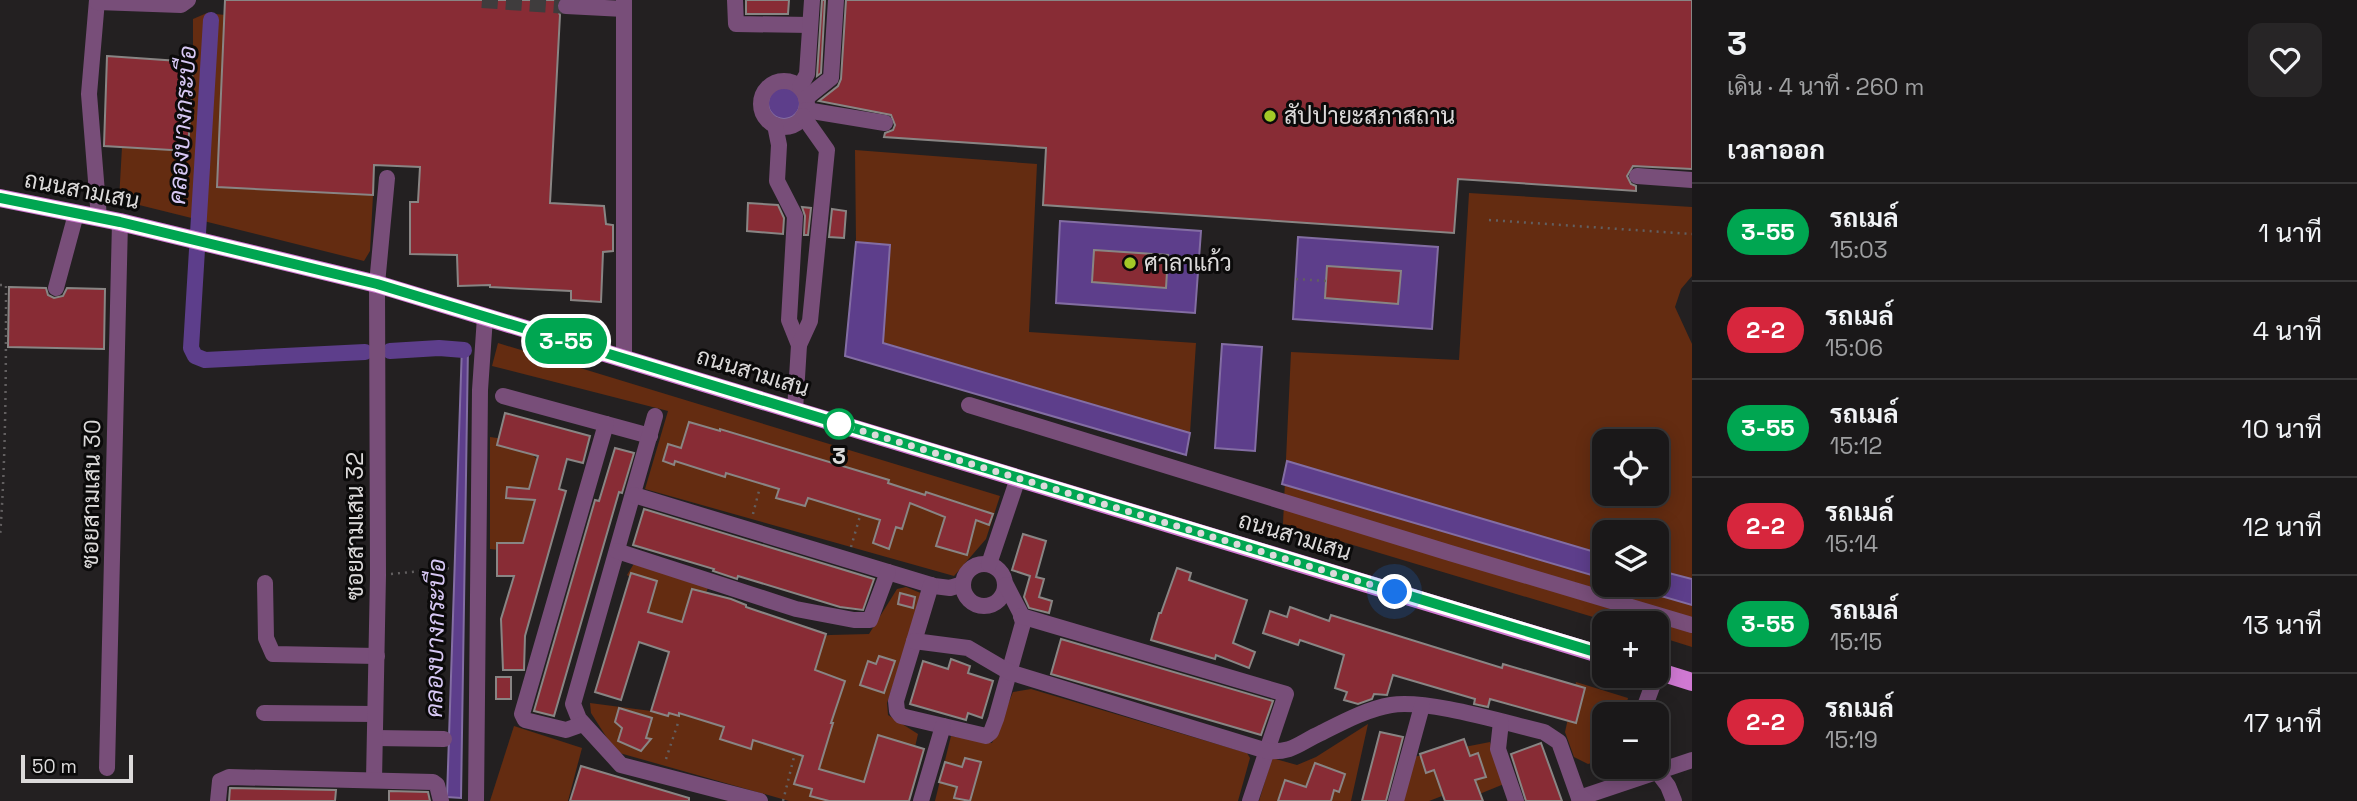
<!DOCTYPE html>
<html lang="th">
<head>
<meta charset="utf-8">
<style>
  :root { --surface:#1a1819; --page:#272526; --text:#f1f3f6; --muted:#9fa0a2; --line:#383738 }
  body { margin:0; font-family:"Space Grotesk",Sarabun,sans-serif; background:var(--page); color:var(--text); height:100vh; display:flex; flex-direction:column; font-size:26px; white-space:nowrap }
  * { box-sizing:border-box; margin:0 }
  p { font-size:23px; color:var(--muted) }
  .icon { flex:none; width:38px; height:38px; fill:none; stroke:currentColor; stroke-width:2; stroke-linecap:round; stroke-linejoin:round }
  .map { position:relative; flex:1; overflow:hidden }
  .panel { display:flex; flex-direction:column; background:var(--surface); width:665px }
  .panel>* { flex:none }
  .badge { padding:0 14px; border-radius:23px; font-size:24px; line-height:46px }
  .tools { position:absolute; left:1592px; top:429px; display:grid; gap:14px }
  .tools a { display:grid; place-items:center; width:77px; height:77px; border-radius:14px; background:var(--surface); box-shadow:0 4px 18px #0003,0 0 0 2px var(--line); font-size:35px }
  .scale { position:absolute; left:21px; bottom:18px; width:112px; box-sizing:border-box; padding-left:7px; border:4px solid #dcdada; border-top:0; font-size:19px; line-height:24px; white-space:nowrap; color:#dcdada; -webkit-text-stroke:5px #0b0a0a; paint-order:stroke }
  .you { position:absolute; width:35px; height:35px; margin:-18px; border:5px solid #fff; border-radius:50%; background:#1a73e8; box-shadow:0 0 0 10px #1a73e833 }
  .map>.badge { position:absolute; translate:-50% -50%; box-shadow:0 0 0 4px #fff }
  h2 { padding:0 35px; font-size:26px; line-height:63px }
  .round { display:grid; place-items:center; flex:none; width:74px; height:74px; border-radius:14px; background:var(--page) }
  .overview { display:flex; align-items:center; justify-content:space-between; height:119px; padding:0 35px }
  h1 { font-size:33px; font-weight:600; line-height:52px }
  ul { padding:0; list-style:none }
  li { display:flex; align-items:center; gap:21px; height:98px; padding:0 35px; border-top:2px solid var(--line) }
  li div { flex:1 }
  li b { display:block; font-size:26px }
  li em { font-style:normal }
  li .badge { min-width:77px; font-weight:700; text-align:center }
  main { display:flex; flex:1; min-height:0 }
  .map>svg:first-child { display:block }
  .green { fill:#642c11; fill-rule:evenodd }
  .water { fill:#5d3e8b; stroke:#836da3; stroke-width:2 }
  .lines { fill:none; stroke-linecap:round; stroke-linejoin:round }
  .canal { stroke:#5d3e8b; stroke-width:16 }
  .building { fill:#882c35; stroke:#898584; stroke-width:2 }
  .minor-tunnel { stroke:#3f3c3d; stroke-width:16; stroke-dasharray:16 8; stroke-linecap:butt }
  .path { stroke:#625f60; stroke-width:2.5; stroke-dasharray:2 5; stroke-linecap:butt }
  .minor { stroke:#784e79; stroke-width:16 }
  .major { stroke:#d079d3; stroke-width:18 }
  .line-casing { stroke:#fff; stroke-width:16 }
  .line { stroke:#00a651; stroke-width:10 }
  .walk { stroke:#dcdada; stroke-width:7; stroke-dasharray:0 12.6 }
  .poi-dot { fill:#a3c927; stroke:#0b0a0a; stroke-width:2.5 }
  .stop-dot { fill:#fff; stroke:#00a651; stroke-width:3.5 }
  .labels { text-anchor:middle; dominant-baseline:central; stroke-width:6; stroke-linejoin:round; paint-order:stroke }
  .poi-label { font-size:23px; fill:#dcdada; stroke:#0b0a0a; text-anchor:start }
  .street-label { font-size:23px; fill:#dcdada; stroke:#0b0a0a }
  .stop-label { font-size:23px; font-weight:bold; fill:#dcdada; stroke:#0b0a0a }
  .water-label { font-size:24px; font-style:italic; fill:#d7c8f4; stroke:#0b0a0a }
</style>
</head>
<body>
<main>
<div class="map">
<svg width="1692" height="801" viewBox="0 0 1692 801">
  <rect width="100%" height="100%" fill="#232021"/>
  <!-- green -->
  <g class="green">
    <path d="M207,13L225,15L217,187L373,195L370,251L364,261L119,200L122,147L193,62V19Z"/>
    <path d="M855,150L1037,164L1029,332L1196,343L1190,433L882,342L890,245L856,242Z"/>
    <path d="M1469,193L1692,207V276L1681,289L1675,307L1692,344V647L1657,636V623H1613L1283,524L1291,352L1459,360ZM1605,441H1657V494H1605ZM1605,532H1657V584H1605Z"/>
    <path d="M498,343L1000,496L986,539L954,576L645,489L668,411L492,366Z"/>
    <path d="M490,437L518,441L546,468L525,553L490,549Z"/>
    <path d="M635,562L709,585L691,633L640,620L651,591L627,575Z"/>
    <path d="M906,587L923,594L887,703L888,715L918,734L915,747L878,736L862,794L874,801H789L616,752L591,713L590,703L651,711L737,648L830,635L869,634L897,589Z"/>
    <path d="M1576,682L1628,698L1624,714H1605V759L1588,764L1574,757L1565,732Z"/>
    <path d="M1031,689L1247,753L1250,758L1238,801H935L951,736L992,743L1013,692Z"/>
    <path d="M1368,724L1351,801H1259L1272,758L1297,765L1316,757Z"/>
    <path d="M514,726L582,748L568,801H490Z"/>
    <path d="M1490,742L1504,784L1477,795L1478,801H1444L1442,796L1429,801H1402L1413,757Z"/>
  </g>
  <!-- water -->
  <g class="water">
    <circle cx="784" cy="103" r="16"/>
    <path d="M1060,221L1201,231L1195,313L1056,303Z"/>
    <path d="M1298,237L1438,247L1432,329L1293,319Z"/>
    <path d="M856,242L890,245L883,343L1190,433L1186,455L845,356Z"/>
    <path d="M1222,344L1262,347L1255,451L1215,448Z"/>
    <path d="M462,345L468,347L461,798L447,797Z"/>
    <path d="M1287,461L1605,555V579L1282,484Z"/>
    <path d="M1657,570L1692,579V605L1623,585L1657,584Z"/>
  </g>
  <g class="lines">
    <!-- canal -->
    <g class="canal">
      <path d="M211,20L191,348L195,356L205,360L365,352"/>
      <path d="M390,351L439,348L464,350"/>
    </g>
  </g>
  <!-- building -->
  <g class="building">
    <path d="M225,0H557L556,6L560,15L550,203L604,206L606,224L613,225V251L603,252L601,302L571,300V291L490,287V285L458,286L457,255L410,254V202H418L420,167L374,165L373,195L217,187Z"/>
    <path d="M746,0H789L788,14H746Z"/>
    <path d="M822,0H825L821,73L817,76Z"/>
    <path d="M846,0H1692V169L1633,166L1627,176L1631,184L1636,186V191L1458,179L1454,233L1043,205L1046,148L884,137L885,133L893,130L895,125L891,115L819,101L838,86L841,79Z"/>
    <path d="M107,56L193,62L188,151L104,146Z"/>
    <path d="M748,203L778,205L784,218L783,234L747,231Z"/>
    <path d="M802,207L811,208L808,235H804L805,216Z"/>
    <path d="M832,209L846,211L844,238L829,237Z"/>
    <path d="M1094,250L1168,255L1166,288L1092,282Z"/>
    <path d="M1327,266L1401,271L1398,304L1325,298Z"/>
    <path d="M9,287L46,288L48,295L54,298L63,296L67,288L105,289L104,349L8,347Z"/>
    <path d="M505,413L590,436L583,463L567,459L559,489L566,491L525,636L524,670H503L501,619L514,576H497V543H523L535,500L506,498L507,487L529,489L538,456L497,445Z"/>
    <path d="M689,422L720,431V429L889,480L888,483L925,495L926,492L993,514L989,525L976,520L967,555L936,546L945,517L910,503L902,529L896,527L889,549L873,543L880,520L808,498L805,506L776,498L779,489L726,473L725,477L675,461L674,465L663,461L668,444L681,448Z"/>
    <path d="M615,448L634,453L622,493L619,492L554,716L534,711L595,500L599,501Z"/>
    <path d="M644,509L874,579L863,610L840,607L738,576L737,579L713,571L714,569L633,545Z"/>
    <path d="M1023,534L1046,541L1036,577L1044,579L1039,597L1052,601L1049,613L1029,608L1024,597L1030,576L1012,570Z"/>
    <path d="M1177,568L1191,573L1189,580L1247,600L1233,643L1255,652L1249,668L1216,655L1215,659L1151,640L1159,613H1161Z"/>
    <path d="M631,573L657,581L648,612L682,622L692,589L731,599L746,605V607L826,634L815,670L845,681L831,723H833L819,769L864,782L878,735L924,749L909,801H829L810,796L812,789L794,784L803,756L753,740L751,749L720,739L724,727L679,713V716L669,713L668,716L651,711L669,652L639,642L621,700L595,692Z"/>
    <path d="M900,593L915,597L913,608L898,604Z"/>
    <path d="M1290,607L1329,621L1331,615L1502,668L1503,664L1585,688L1576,723L1490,699L1488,707L1474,704L1475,699L1393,675L1387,695L1374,694L1372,699L1358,704L1344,700L1347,692L1335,688L1344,655L1300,640L1298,645L1263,633L1270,611L1287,617Z"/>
    <path d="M1061,639L1273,701L1261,735L1051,674Z"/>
    <path d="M879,656L895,661L884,693L860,685L868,661L876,664Z"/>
    <path d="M951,659L970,666L968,673L993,681L982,718L968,713L966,720L910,704L923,661L948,669Z"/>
    <rect x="496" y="677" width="15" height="22"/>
    <path d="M619,708L652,718L646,738L651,739L641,751L618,741L622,728L615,722Z"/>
    <path d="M1380,732L1403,737L1386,801H1362Z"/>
    <path d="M1464,739L1470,756L1478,753L1486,777L1475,780L1483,801H1445L1434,770L1426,773L1420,754Z"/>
    <path d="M1541,743L1562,801H1526L1511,754Z"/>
    <path d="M965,758L981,762L970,801L954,798L957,787L939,782L945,762L962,767Z"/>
    <path d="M1315,763L1345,774L1339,792L1334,790L1331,801H1278L1285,780L1306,787Z"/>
    <path d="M581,766L689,798V801H570Z"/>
    <path d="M230,788L336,790L335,801H229Z"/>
    <path d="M389,791L428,792L430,801H389Z"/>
  </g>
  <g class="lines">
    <!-- minor-tunnel -->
    <path class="minor-tunnel" d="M482,0L566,6"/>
    <!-- path -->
    <g class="path">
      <path d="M1489,220L1692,234"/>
      <path d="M1167,271L1201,272"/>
      <path d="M1296,279L1326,281"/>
      <path d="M0,285H6C6,369 6,453 0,537"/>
      <path d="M753,514L760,487"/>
      <path d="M851,547L860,516"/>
      <path d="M391,574L452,568"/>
      <path d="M666,759L679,720"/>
      <path d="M783,801L794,757"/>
    </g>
    <!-- minor -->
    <g class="minor">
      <path d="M97,0L89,94L99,218"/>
      <path d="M735,0L736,24L810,25"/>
      <path d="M97,2L181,5L188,0"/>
      <path d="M566,6L624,9"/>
      <circle cx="784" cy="104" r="23"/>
      <path d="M800,87L807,74L812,0"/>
      <path d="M806,98L831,78L836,0"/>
      <path d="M806,110L885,123"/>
      <path d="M775,125L779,145L777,181L795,216L789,320L799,345"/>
      <path d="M1637,176L1692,180"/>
      <path d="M56,288L76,214"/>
      <path d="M624,359V0"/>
      <path d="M503,396L650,436"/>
      <path d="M969,405L1450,553L1692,625"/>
      <path d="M795,410L799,345L810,321L827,150L803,116"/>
      <path d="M655,416L573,704L579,719L621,765L760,801"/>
      <path d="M634,495L934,586L950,588L963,584"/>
      <path d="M617,551L796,609L854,620H870L888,572"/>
      <circle cx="984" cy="585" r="21"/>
      <path d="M989,564L1018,478"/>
      <path d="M265,583L266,638L273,654L377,656"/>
      <path d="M931,585L896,701L897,711L901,716L986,736L991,732L996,719L1023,623L1020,612L1006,585"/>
      <path d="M1021,616L1286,694L1250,801"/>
      <path d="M914,641L968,648L1009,672L1267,751C1293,753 1299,743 1321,733C1343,722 1367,709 1391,705C1428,699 1505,723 1544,732L1559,742L1580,801"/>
      <path d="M264,713L375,714"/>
      <path d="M1642,714L1656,676"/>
      <path d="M1501,722L1498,749L1516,801"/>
      <path d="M583,724L566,730L525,720L522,714L606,424"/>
      <path d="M375,738L444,739"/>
      <path d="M1653,766L1668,786L1674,801"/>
      <path d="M107,768L120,222"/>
      <path d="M374,780L378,575L377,284L387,178"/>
      <path d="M1579,798L1692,760"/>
      <path d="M218,801L220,781L229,777L433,782L437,785L441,801"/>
      <path d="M476,801L480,390L485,317"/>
      <path d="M921,801L943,726"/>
      <path d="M1396,801L1422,706"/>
    </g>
    <!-- major -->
    <g class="major">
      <path d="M0,198L120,222L377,284L1605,656"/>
      <path d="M1657,671L1692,682"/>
    </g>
  </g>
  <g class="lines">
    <!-- line casing -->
    <g class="line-casing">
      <path id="line" d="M0,198L120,222L377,284L1605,655"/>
    </g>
    <!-- line -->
    <use href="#line" class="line"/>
    <!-- walk -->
    <path class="walk" d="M839,424L1395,592"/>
  </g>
  <!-- markers -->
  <g class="poi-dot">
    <circle cx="1270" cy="116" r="7"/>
    <circle cx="1130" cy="263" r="7"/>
  </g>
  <circle class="stop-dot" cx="839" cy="424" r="14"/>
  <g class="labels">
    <!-- poi labels -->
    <g class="poi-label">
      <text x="1284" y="116">สัปปายะสภาสถาน</text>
      <text x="1144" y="263">ศาลาแก้ว</text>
    </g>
    <!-- street labels -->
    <g class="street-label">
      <text transform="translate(82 190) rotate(11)">ถนนสามเสน</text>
      <text transform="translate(753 372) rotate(17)">ถนนสามเสน</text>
      <text transform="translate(91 494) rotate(-89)">ซอยสามเสน 30</text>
      <text transform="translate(355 526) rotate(-90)">ซอยสามเสน 32</text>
      <text transform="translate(1295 536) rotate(17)">ถนนสามเสน</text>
    </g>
    <!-- stop labels -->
    <g class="stop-label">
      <text x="839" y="456">3</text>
    </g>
    <!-- water labels -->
    <g class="water-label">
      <text transform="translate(182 125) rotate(-86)">คลองบางกระบือ</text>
      <text transform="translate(435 638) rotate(-89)">คลองบางกระบือ</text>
    </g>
  </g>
</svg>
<div class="tools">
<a><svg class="icon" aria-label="locate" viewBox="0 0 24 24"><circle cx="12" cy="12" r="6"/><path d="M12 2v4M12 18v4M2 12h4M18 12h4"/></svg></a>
<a><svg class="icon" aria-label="layers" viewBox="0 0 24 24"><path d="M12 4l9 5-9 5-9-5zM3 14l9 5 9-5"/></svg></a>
<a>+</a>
<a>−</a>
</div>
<div class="scale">50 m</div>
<div class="you" style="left:1395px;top:592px"></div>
<b class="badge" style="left:566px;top:341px;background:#00a651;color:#fff">3-55</b>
</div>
<section class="panel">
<div class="overview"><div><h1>3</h1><p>เดิน · 4 นาที · 260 m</p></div><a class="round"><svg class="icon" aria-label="heart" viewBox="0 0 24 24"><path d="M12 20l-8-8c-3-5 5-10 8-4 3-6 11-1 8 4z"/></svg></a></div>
<h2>เวลาออก</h2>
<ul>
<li><span class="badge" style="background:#00a651;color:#fff">3-55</span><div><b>รถเมล์</b><p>15:03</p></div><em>1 นาที</em></li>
<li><span class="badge" style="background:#d7263d;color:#fff">2-2</span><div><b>รถเมล์</b><p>15:06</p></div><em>4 นาที</em></li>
<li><span class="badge" style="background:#00a651;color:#fff">3-55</span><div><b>รถเมล์</b><p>15:12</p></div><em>10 นาที</em></li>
<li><span class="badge" style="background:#d7263d;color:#fff">2-2</span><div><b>รถเมล์</b><p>15:14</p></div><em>12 นาที</em></li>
<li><span class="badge" style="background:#00a651;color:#fff">3-55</span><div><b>รถเมล์</b><p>15:15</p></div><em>13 นาที</em></li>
<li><span class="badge" style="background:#d7263d;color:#fff">2-2</span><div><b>รถเมล์</b><p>15:19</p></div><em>17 นาที</em></li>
</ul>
</section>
</main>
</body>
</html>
